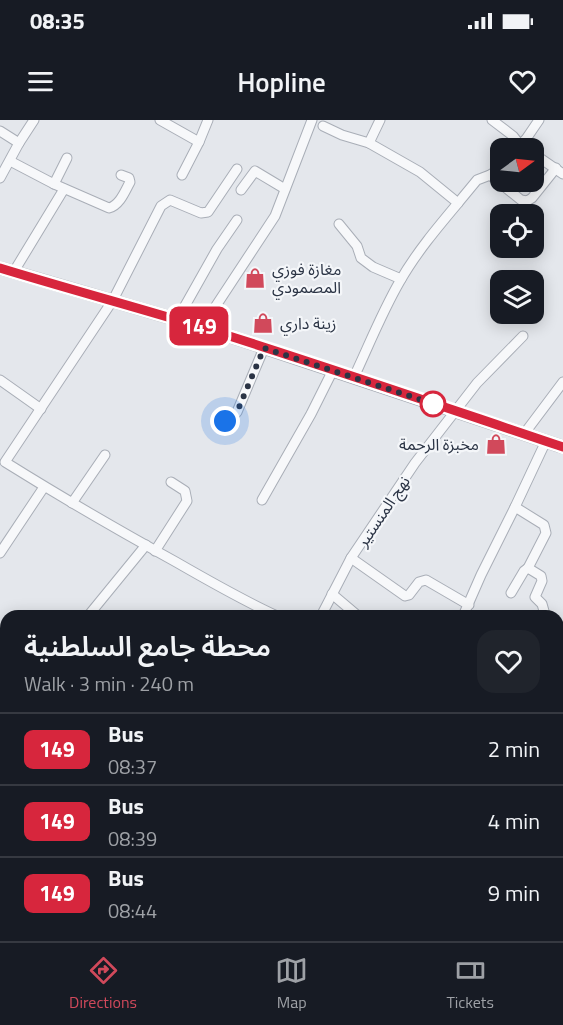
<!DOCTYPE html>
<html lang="en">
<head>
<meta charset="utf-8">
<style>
  :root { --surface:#171b24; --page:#20242c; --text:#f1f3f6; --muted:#9ea1a6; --line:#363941; --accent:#d1495b }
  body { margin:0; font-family:"Titillium Web","Noto Sans Arabic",sans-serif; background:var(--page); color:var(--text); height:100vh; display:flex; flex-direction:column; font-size:22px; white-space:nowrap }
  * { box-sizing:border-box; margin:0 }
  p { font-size:20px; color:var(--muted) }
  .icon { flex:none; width:33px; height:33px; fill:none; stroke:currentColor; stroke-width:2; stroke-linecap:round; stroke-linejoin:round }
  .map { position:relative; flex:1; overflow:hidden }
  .sheet { position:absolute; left:0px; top:490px; width:564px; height:332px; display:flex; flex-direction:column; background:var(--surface); border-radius:18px 18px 0 0; box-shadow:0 3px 15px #0003 }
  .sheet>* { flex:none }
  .badge { padding:0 12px; border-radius:9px; font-size:21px; line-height:39px }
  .needle { width:39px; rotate:75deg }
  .fabs { position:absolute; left:490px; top:18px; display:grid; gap:12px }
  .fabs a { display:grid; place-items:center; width:54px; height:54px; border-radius:12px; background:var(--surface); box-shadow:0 3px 15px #0003; font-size:30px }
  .you { position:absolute; width:30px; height:30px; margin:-15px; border:4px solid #fff; border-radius:50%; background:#1a73e8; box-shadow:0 0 0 9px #1a73e833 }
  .map>.badge { position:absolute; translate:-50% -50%; box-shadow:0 0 0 3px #fff }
  .round { display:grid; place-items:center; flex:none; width:63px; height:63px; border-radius:18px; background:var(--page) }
  .summary { display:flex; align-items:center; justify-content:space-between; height:102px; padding:0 24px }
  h1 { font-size:28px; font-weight:600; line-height:45px }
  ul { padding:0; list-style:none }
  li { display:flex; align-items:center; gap:18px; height:72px; padding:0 24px; border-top:2px solid var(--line) }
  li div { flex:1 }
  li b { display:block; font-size:22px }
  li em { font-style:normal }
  li .badge { min-width:66px; font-weight:700; text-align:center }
  .status { display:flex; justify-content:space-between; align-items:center; height:42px; padding:0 30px; background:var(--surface); direction:ltr }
  .status svg { height:16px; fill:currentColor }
  header { display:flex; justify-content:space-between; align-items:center; height:78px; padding:0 24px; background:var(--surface); font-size:27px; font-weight:600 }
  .tabs { display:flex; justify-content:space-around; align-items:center; height:84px; border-top:2px solid var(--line); background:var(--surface); font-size:16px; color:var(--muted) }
  .tabs a { display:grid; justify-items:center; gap:3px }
  .tabs .on { color:var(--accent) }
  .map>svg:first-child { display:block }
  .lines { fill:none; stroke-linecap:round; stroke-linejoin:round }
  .minor-casing { stroke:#a9aeb7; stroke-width:11 }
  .secondary-casing { stroke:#a9aeb7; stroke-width:14 }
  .minor { stroke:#f7f8fa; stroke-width:9 }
  .secondary { stroke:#fff; stroke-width:12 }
  .line-casing { stroke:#fff; stroke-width:14 }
  .line { stroke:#d7263d; stroke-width:9 }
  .walk { stroke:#2b3445; stroke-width:6; stroke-dasharray:0 10.8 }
  .stop-dot { fill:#fff; stroke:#d7263d; stroke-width:3 }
  .labels { text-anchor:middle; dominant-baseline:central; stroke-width:4.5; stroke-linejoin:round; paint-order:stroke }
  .poi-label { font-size:16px; fill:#2b3445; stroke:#f4f6f9; text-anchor:start }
  .street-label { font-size:16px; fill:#2b3445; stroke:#f4f6f9 }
</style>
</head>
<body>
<div class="status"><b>08:35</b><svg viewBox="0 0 49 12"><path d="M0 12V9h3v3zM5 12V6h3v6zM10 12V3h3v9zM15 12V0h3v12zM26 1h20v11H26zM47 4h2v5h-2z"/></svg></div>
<header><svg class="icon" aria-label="menu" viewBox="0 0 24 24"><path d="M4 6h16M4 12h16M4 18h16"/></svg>Hopline<svg class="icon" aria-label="heart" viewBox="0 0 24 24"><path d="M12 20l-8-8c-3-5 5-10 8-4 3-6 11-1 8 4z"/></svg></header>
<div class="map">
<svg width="563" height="821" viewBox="0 0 563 821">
  <rect width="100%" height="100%" fill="#e4e7ec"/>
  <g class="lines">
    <!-- minor casing -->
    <g class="minor-casing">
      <g id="minor">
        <path d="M160,0L199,22"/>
        <path d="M492,0L513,16L520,25L526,19L539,0"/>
        <path d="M323,6L342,15L369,23"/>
        <path d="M0,11L19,23"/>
        <path d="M534,34L563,54"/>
        <path d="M10,41L54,64L109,88C120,85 125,71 130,62L129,58L121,55"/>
        <path d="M237,49L208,92L201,93L170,80L161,86L113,180L5,342C61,377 118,410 176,442C209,461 242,480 277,496"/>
        <path d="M182,55L199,22L208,0"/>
        <path d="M490,55L521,80L527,81L532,78L556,48"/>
        <path d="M0,58L19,23L34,0"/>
        <path d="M54,64L67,38"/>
        <path d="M241,70L255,51L285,69"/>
        <path d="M458,83L477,60L490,55L501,48"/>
        <path d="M339,104L357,126L361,138L373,147L401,159"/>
        <path d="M13,153L64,69"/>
        <path d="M177,200L217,129L237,100"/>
        <path d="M202,207L275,96L312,0"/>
        <path d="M354,257C369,225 382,192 400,161C416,133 437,108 458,83L420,52L369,23L380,0"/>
        <path d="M0,260L41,289"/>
        <path d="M219,300C227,302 233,298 237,292L264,228"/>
        <path d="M524,314L563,262"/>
        <path d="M262,380L311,294L333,250"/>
        <path d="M72,383L105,335"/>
        <path d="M515,387L544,405L546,413L528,448L541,456L542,461L535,477L542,484L544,491L541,496"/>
        <path d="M155,431L187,381L185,371L171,362"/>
        <path d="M0,433L44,367"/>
        <path d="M351,438L405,476L409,475L419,462L426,460L469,485"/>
        <path d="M511,473L524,451L528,448"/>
        <path d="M332,474L358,496"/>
        <path d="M88,496L146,425"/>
        <path d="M321,496L351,438L415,343L477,263L523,216"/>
        <path d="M463,496L481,455L515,387L546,321"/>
        <path d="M0,511L6,516"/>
        <path d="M0,601L6,594"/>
        <path d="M558,625L563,618"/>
        <path d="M0,682L6,674"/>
        <path d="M0,771L6,764"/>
        <path d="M0,791L6,796"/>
        <path d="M558,805L563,808"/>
        <path d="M30,816L37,821"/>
        <path d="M311,816L318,821"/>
        <path d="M466,816L474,821"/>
        <path d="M105,821L109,816"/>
        <path d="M155,821L159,816"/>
        <path d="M267,821L273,816"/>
        <path d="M395,821L399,816"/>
      </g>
    </g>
    <!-- secondary casing -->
    <g class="secondary-casing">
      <path id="secondary" d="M0,148L202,207L563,327"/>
    </g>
    <!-- minor -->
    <use href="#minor" class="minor"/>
    <!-- secondary -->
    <use href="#secondary" class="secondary"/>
  </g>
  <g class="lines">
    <!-- line casing -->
    <g class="line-casing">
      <path id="line" d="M0,148C62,167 125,184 188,203C314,242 438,285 563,327"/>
    </g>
    <!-- line -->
    <use href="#line" class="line"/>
    <!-- walk -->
    <path class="walk" d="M225,301L234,296L237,292L264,228L434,284H433"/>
  </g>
  <!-- icons -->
  <defs>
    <g id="shop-bare" transform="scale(1.62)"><path d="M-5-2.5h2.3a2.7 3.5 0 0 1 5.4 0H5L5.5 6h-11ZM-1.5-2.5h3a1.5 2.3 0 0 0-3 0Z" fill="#d1495b" stroke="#f4f6f9" stroke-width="2.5" paint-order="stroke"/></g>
  </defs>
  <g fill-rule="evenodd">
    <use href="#shop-bare" x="255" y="158"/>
    <use href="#shop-bare" x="263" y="203"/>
    <use href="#shop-bare" x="496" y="324"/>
  </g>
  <!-- markers -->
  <circle class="stop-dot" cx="433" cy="284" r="12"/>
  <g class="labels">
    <!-- poi labels -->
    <g class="poi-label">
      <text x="272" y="149">مغازة فوزي<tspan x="272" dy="18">المصمودي</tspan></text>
      <text x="280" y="203">زينة داري</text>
      <text x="479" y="324" text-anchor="end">مخبزة الرحمة</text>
    </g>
    <!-- street labels -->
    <g class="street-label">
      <text transform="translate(383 391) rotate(-56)">نهج المنستير</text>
    </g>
  </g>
</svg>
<div class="fabs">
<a><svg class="needle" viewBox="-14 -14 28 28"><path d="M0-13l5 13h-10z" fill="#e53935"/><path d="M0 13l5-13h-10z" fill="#9ea1a6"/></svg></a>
<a><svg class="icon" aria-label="locate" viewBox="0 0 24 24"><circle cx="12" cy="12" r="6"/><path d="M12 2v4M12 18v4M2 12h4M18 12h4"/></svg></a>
<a><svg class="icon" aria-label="layers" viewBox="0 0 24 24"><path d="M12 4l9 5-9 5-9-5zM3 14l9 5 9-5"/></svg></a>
</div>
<div class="you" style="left:225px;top:301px"></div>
<b class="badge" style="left:199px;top:206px;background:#d7263d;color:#fff">149</b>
<section class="sheet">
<div class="summary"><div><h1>محطة جامع السلطنية</h1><p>Walk · 3 min · 240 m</p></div><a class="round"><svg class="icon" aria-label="heart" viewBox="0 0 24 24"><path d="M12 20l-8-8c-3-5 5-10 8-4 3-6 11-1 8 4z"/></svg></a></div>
<ul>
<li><span class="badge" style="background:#d7263d;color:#fff">149</span><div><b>Bus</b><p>08:37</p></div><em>2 min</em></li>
<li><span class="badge" style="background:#d7263d;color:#fff">149</span><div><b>Bus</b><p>08:39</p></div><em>4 min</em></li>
<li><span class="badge" style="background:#d7263d;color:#fff">149</span><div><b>Bus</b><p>08:44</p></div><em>9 min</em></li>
</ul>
</section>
</div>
<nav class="tabs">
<a class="on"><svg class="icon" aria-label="directions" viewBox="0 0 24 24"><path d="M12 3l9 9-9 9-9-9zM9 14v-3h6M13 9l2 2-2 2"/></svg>Directions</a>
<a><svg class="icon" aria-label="map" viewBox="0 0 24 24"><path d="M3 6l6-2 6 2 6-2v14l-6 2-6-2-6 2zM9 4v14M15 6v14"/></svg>Map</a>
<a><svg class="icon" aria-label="tickets" viewBox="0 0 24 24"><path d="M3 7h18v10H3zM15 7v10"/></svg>Tickets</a>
</nav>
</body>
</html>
